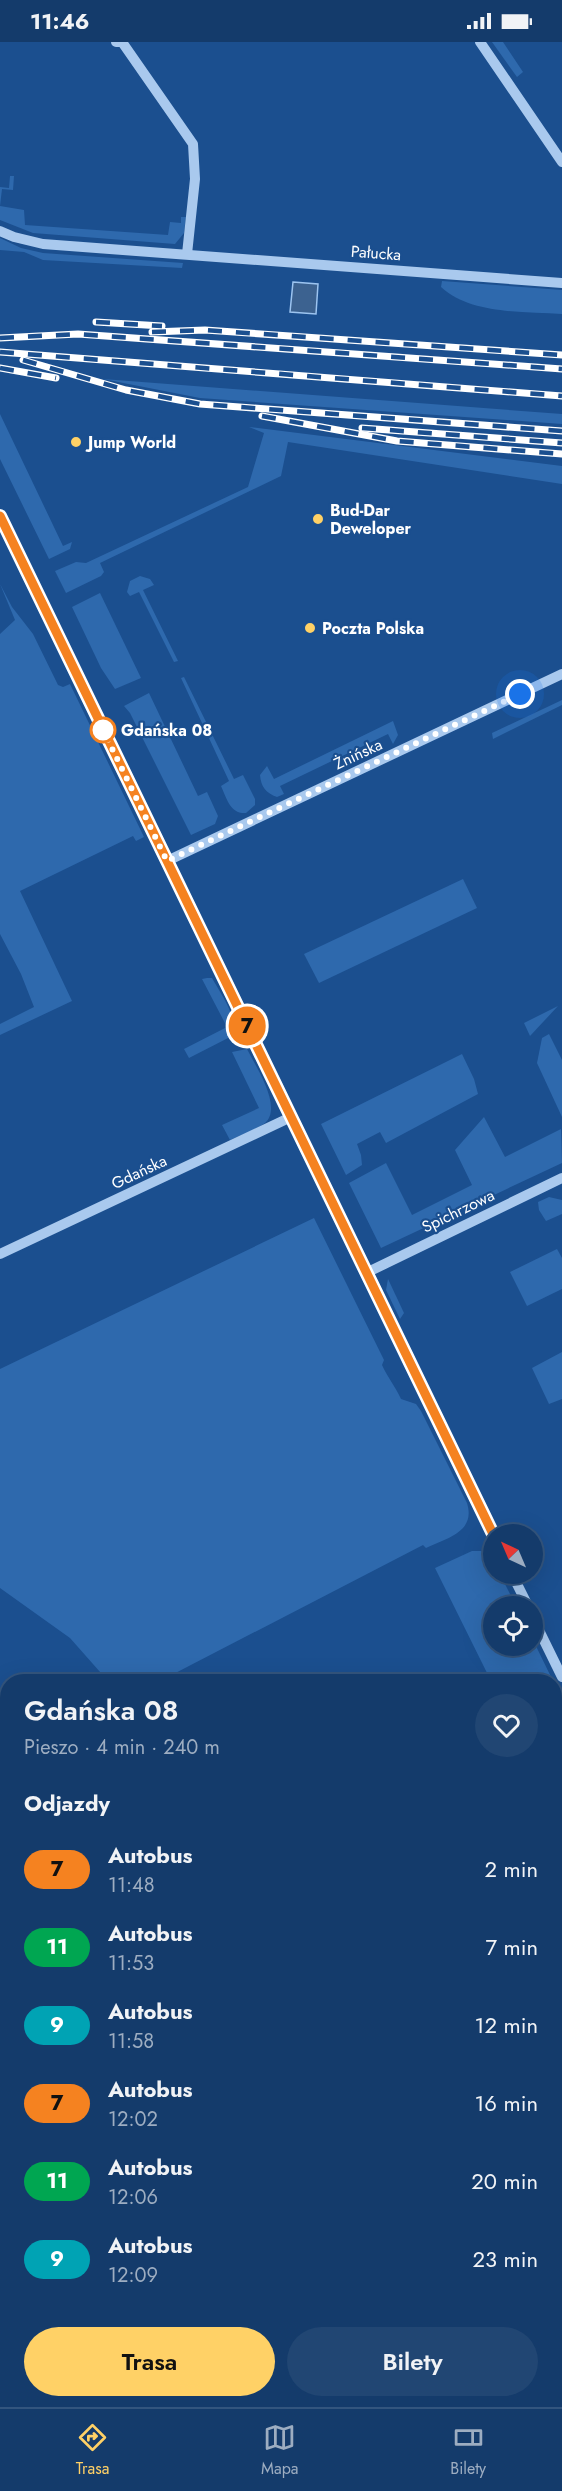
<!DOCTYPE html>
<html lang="pl">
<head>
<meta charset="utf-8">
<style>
  :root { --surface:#143b6b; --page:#214673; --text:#f1f3f6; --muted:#9dadc1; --line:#33557e; --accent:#ffd166 }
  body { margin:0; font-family:Jost,sans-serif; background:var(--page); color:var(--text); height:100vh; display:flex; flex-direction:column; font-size:22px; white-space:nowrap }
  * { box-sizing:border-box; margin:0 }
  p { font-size:20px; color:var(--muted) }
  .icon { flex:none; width:33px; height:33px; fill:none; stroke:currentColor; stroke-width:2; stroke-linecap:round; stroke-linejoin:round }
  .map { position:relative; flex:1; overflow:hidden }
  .details { position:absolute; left:0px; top:1632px; width:562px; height:734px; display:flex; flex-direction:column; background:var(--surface); border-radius:24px 24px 0 0; box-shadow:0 6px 24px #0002,0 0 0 2px var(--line) }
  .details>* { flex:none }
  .badge { padding:0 12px; border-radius:20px; font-size:21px; line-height:39px }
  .needle { width:39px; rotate:316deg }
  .buttons { position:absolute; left:483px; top:1482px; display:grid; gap:12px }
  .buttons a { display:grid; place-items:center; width:60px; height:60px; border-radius:50%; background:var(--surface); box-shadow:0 6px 24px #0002,0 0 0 2px var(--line); font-size:30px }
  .you { position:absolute; width:30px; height:30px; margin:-15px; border:4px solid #fff; border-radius:50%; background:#1a73e8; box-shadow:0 0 0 9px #1a73e833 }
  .map>.badge { position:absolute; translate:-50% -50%; box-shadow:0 0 0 3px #fff }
  h2 { padding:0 24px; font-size:22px; line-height:54px }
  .round { display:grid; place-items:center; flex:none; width:63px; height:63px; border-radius:32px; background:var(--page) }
  .overview { display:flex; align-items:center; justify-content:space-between; height:102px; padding:0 24px }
  h1 { font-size:28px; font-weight:600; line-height:45px }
  .primary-button { display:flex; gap:12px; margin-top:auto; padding:12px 24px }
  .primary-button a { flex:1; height:69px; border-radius:36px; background:var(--accent); color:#111; font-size:24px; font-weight:600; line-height:69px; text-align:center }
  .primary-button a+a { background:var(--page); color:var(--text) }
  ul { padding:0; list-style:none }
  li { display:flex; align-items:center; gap:18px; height:78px; padding:0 24px }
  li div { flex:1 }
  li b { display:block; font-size:22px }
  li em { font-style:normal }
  li .badge { min-width:66px; font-weight:700; text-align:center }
  .status { display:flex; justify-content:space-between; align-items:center; height:42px; padding:0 30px; background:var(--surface); direction:ltr }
  .status svg { height:16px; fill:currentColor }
  .tab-bar { display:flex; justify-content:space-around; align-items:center; height:84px; border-top:2px solid var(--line); background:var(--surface); font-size:16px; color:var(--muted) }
  .tab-bar a { display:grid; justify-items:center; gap:3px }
  .tab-bar .selected { color:var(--accent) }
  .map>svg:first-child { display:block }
  .green { fill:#2e69ad }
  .water { fill:#3c6290; stroke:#9cc4f0; stroke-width:1.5 }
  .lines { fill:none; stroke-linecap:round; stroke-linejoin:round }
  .minor { stroke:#a9c9ee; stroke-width:10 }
  .rail-casing { stroke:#fff; stroke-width:7 }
  .rail { stroke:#1b4f8f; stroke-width:4.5; stroke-dasharray:14; stroke-linecap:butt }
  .line-casing { stroke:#fff; stroke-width:14 }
  .line { stroke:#f58220; stroke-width:9 }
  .walk { stroke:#fff; stroke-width:6; stroke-dasharray:0 10.8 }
  .poi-dot { fill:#ffd166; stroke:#1b4f8f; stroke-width:2 }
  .stop-dot { fill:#fff; stroke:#f58220; stroke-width:3 }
  .labels { text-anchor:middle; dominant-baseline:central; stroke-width:4.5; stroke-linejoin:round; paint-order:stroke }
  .street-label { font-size:16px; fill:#fff; stroke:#1b4f8f }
  .poi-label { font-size:16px; font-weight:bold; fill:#fff; stroke:#1b4f8f; text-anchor:start }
  .stop-label { font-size:16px; font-weight:bold; fill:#fff; stroke:#1b4f8f; text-anchor:start }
</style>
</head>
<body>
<div class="status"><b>11:46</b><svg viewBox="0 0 49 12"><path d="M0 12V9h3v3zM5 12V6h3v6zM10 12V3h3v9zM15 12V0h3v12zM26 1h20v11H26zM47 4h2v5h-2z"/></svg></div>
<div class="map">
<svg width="562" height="2365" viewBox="0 0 562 2365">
  <rect width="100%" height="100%" fill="#1b4f8f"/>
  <!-- green -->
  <g class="green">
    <path d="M492,0H503L523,30L517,35Z"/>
    <path d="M10,134H14L13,148L2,147L0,164L24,168L25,183L168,193L170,180L181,181V175H186L184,191L175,202L33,191L0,178V145L9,146Z"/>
    <path d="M0,196L21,206L43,211L183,221L182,226L43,218L24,210L0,208Z"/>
    <path d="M442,239L562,248V272C523,269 472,273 441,245Z"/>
    <path d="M103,337L562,372V382L200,356Z"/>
    <path d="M0,372L63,504L72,500L70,507L49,517L0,417Z"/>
    <path d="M249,385L562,424V442L288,400L281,434L100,521L104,530L101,534L66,551L55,529L76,520L86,521L248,445L264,391Z"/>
    <path d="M140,534L150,537L154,543L143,548L178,619L174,620L139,550L130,554L127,550L130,539Z"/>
    <path d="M0,542L12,565L33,592L58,643L63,645L70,642L144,795L136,799L133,794L20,849L72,959L0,993V982L34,965L21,932L0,892V592L15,578Z"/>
    <path d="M100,551L141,636L115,647L101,626L72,565Z"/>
    <path d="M184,635L234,737L243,733L255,757V763L246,771C230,772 227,757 221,744L229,739L181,636Z"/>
    <path d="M149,651L198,754L207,750L218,774L215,782L191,793L130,671L124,664Z"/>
    <path d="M562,658V663L493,697L492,691Z"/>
    <path d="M393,679L398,693L393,702L388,692L280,744L284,752L277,755C266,751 261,745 260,733L267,724L274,737Z"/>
    <path d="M463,837L477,866L319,941L304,912Z"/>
    <path d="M207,936H212C220,951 240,977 232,994L189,1016L184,1007L227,985L202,937Z"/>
    <path d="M558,964L530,994L524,981Z"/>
    <path d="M549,992L562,1018V1075L537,1021L542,996Z"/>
    <path d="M247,1007C256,1025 283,1065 265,1081C255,1089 240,1093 230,1098L222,1083L259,1066L232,1010Z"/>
    <path d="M462,1012L474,1037L478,1052L386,1101L380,1090L357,1102L361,1113L362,1123L346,1133L321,1082Z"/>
    <path d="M484,1075L505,1115L561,1087L562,1121L381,1206L349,1141L386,1121L412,1173L472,1143L455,1108Z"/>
    <path d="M549,1155L562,1158V1172L546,1179L539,1168L538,1160Z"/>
    <path d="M314,1176L384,1318L382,1323C388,1336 395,1344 401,1357L416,1362L421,1369L467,1461C476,1490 447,1496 426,1506L423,1503L160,1639H108L70,1596L0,1546V1327Z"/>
    <path d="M557,1207L562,1216V1247L527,1264L510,1230Z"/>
    <path d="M388,1237L404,1271L400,1277L386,1248Z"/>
    <path d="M562,1310V1357L549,1362L532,1326Z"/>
    <path d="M472,1509H481L492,1515L494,1532H500L516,1564H494V1604H532L533,1598L553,1639H491L435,1526Z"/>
    <path d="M555,1644L562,1659V1785L555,1771Z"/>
    <path d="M562,2019V2351L549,2365H387L391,2358H555V2022Z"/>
    <path d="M117,2358L153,2365H94Z"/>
  </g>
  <!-- water -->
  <path class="water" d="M293,240L318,242L316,272L290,270Z"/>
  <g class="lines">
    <!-- minor -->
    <g class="minor">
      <path d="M116,0H122L193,102L195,137L187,212"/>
      <path d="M480,0L562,120"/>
      <path d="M0,189L14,195L43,202L562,241"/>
      <path d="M0,474L494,1494"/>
      <path d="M167,819L562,632"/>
      <path d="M0,1212L291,1075"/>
      <path d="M368,1230L562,1136"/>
      <path d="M512,1532L528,1564"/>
      <path d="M532,1574L562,1635"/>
    </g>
    <!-- rail casing -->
    <g class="rail-casing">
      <g id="rail">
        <path d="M96,280L162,284"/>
        <path d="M152,290L205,288L562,313"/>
        <path d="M0,296L78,292L562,327"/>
        <path d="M0,310L562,354"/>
        <path d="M23,318L126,348L200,362L562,389"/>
        <path d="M0,326L56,336"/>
        <path d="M262,374L397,399L562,412"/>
        <path d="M362,386L562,401"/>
      </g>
    </g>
    <!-- rail -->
    <use href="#rail" class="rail"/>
  </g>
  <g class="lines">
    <!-- line casing -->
    <g class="line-casing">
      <path id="line" d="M0,474L494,1494"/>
    </g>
    <!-- line -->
    <use href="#line" class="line"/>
    <!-- walk -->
    <path class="walk" d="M103,688L167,819L520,652"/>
  </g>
  <!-- markers -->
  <g class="poi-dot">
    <circle cx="76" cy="400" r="6"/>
    <circle cx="318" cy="477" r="6"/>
    <circle cx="310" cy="586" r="6"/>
  </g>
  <circle class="stop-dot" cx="103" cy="688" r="12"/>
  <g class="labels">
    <!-- street labels -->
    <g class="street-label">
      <text transform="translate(376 211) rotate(4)">Pałucka</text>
      <text transform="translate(358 712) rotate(-25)">Żnińska</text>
      <text transform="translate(139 1130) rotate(-25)">Gdańska</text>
      <text transform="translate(458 1169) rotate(-26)">Spichrzowa</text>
    </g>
    <!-- poi labels -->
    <g class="poi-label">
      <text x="88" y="400">Jump World</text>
      <text x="330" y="468">Bud-Dar<tspan x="330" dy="18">Deweloper</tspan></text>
      <text x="322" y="586">Poczta Polska</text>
    </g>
    <!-- stop labels -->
    <g class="stop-label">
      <text x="121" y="688">Gdańska 08</text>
    </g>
  </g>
</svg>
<div class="buttons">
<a><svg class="needle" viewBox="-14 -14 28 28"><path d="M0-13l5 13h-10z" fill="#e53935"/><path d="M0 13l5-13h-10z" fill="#9dadc1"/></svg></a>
<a><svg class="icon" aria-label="locate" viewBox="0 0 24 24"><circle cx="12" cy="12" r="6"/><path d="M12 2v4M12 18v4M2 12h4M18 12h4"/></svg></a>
</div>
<div class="you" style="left:520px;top:652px"></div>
<b class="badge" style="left:247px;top:984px;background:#f58220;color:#111">7</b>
<section class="details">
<div class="overview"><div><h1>Gdańska 08</h1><p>Pieszo · 4 min · 240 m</p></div><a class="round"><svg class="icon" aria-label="heart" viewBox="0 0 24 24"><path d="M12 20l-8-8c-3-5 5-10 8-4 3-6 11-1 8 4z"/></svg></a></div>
<h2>Odjazdy</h2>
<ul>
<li><span class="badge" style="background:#f58220;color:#111">7</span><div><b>Autobus</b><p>11:48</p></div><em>2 min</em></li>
<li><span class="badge" style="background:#00a651;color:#fff">11</span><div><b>Autobus</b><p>11:53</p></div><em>7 min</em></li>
<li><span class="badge" style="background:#00a3b4;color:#fff">9</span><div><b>Autobus</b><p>11:58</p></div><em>12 min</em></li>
<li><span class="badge" style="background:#f58220;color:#111">7</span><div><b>Autobus</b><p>12:02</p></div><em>16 min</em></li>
<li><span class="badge" style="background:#00a651;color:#fff">11</span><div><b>Autobus</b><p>12:06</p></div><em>20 min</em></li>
<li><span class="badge" style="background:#00a3b4;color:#fff">9</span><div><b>Autobus</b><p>12:09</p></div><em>23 min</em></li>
</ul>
<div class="primary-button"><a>Trasa</a><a>Bilety</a></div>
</section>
</div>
<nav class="tab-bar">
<a class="selected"><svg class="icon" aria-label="directions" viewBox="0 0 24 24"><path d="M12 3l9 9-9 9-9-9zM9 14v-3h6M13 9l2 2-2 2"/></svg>Trasa</a>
<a><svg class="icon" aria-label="map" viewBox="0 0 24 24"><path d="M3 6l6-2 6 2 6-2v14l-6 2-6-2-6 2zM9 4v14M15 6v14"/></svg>Mapa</a>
<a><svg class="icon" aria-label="tickets" viewBox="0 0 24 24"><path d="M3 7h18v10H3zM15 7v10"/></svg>Bilety</a>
</nav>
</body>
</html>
